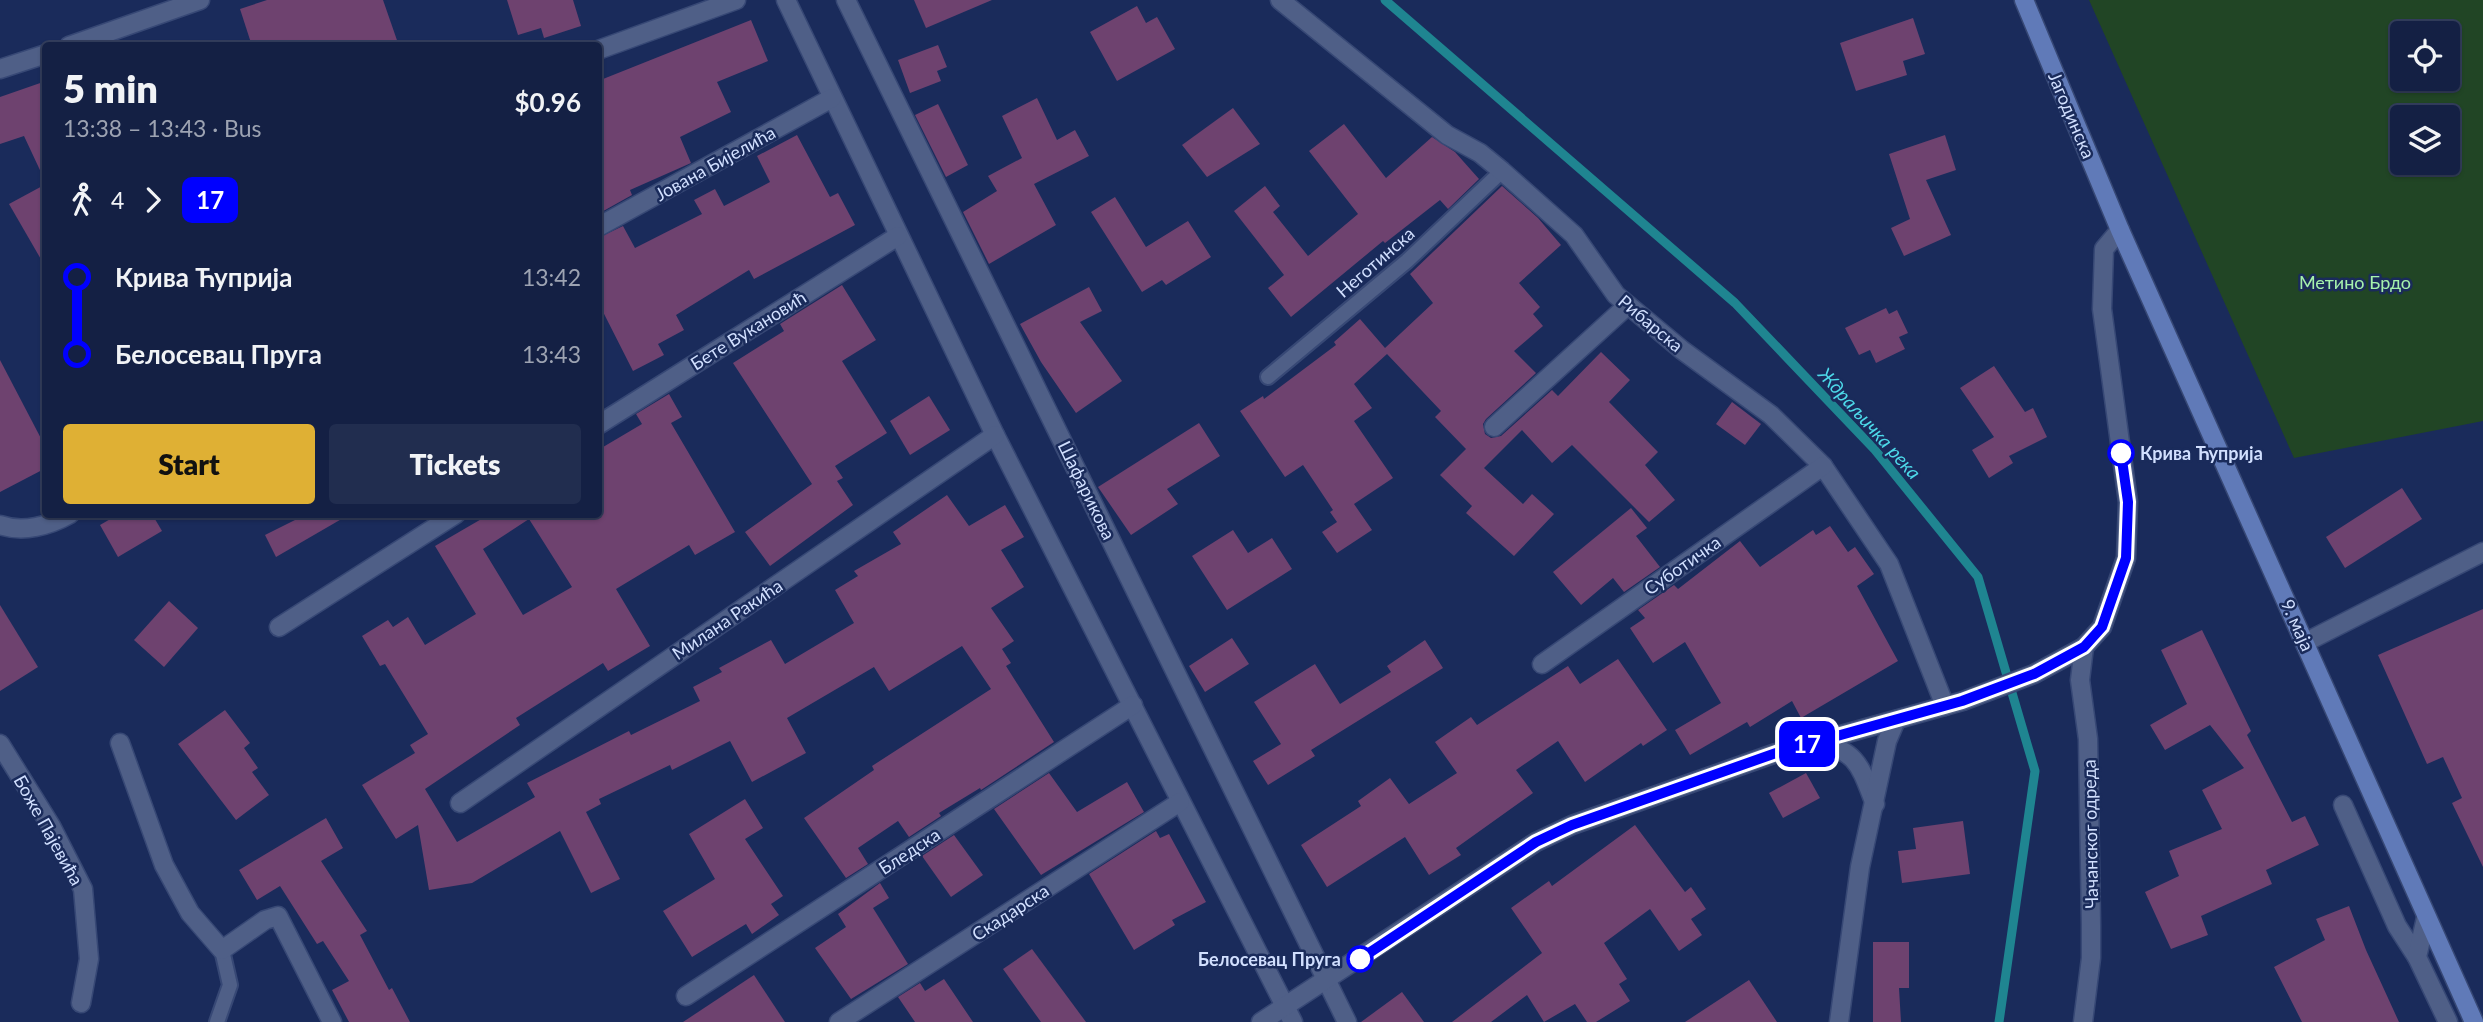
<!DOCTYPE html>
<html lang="en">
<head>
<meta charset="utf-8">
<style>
  :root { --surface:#142044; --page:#212d4f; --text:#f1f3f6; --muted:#9da3b2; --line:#333e5d; --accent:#dfb034 }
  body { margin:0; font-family:Lato,sans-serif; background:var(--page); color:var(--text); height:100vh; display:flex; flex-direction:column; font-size:26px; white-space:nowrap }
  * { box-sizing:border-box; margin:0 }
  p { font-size:23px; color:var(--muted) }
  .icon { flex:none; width:38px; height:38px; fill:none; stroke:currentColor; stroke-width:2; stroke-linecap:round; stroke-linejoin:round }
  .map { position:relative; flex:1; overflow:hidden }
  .panel { position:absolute; left:42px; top:42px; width:560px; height:476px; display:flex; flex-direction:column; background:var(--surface); border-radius:7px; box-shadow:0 2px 5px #0004,0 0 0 2px var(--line) }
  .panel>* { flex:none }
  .badge { padding:0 14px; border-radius:10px; font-size:24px; line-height:46px }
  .tools { position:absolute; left:2390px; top:21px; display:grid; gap:14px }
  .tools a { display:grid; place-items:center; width:70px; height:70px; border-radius:7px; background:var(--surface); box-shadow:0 2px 5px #0004,0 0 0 2px var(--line); font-size:35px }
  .map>.badge { position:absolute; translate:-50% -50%; box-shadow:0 0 0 4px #fff }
  .legs { display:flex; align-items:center; gap:10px; height:77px; padding:0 21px; font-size:23px }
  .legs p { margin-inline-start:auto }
  .summary { display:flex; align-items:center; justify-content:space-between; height:119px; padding:0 21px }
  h1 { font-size:38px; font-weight:800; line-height:52px }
  .button { display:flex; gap:14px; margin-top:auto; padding:14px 21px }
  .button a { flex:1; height:80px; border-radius:7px; background:var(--accent); color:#111; font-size:28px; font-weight:800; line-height:80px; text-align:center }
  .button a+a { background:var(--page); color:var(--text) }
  ul { padding:0 21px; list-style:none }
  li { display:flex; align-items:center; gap:24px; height:77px; font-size:26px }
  li i { display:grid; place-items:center; width:10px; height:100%; margin:0 9px; background:currentColor }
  li i::after { content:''; width:18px; height:18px; margin:-9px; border:5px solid; border-radius:50%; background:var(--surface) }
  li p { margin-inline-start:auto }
  li:first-child i { background:linear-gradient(#0000 50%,currentColor 0) }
  li:last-child i { background:linear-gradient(currentColor 50%,#0000 0) }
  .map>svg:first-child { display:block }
  .green { fill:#214525; fill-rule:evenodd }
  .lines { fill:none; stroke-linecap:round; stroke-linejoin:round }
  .stream { stroke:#1f8591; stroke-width:9 }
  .building { fill:#6e426f; fill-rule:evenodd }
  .service-casing { stroke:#374875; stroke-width:18 }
  .minor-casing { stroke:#374875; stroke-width:21 }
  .tertiary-casing { stroke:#374875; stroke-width:21 }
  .secondary-casing { stroke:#374875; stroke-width:21 }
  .service { stroke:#4f5f87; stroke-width:14 }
  .minor { stroke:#4f5f87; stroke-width:18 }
  .tertiary { stroke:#4f5f87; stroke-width:18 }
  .secondary { stroke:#607ab8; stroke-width:18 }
  .line-1-casing { stroke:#fff; stroke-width:16 }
  .line-1 { stroke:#00f; stroke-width:10 }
  .stop-1-dot { fill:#fff; stroke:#00f; stroke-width:3.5 }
  .labels { text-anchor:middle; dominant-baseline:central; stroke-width:5; stroke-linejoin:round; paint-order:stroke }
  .street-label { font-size:18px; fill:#d1dffe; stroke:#1a2b5b }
  .park-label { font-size:18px; fill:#a6f1ac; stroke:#1a2b5b }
  .stop-label { font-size:18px; font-weight:bold; fill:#d1dffe; stroke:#1a2b5b; text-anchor:start }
  .water-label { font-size:19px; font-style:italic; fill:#4dd9e9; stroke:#1a2b5b }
</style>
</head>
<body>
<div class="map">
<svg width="2483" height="1022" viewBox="0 0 2483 1022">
  <rect width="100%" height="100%" fill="#1a2b5b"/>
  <!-- green -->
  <path class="green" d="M2089,0H2483V421L2294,458ZM2403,33H2448V79H2403ZM2403,117H2448V163H2403Z"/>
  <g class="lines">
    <!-- stream -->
    <path class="stream" d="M1385,0L1735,303L1875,450L1978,577L2035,771L1999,1022"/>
  </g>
  <!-- building -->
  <g class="building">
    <path d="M267,0H383L399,46H252L240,9Z"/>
    <path d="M507,0H573L581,26L544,38L541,28L518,35Z"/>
    <path d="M914,0H992L926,28Z"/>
    <path d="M1137,6L1146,23L1157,17L1175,49L1117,81L1090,32Z"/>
    <path d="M1913,18L1925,54L1903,61L1907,75L1856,91L1840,43Z"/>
    <path d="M751,20L768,61L717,82L731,112L680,137L691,163L630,190L632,195L598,214V81Z"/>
    <path d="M938,45L947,67L937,71L941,81L910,93L898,60Z"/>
    <path d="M46,81V183L24,136L0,144V97Z"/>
    <path d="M1037,98L1057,140L1075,130L1089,156L1034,184L1056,225L989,264L963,212L997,191L988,176L1022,158L1002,116Z"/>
    <path d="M938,104L968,165L946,177L915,115Z"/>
    <path d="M1233,108L1260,144L1207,177L1182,145Z"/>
    <path d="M1344,124L1386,178L1432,137L1455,152L1479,179L1448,209L1440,200L1385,243L1383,241L1291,317L1268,288L1284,275L1234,211L1265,186L1280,206L1273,212L1308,256L1358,214L1309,151Z"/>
    <path d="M797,135L830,197L838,193L855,225L754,279L749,270L676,315L684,330L658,344L664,355L633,371L598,302V238L623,226L635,248L702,214L694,200L715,189L724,206L770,182L757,156Z"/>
    <path d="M1945,135L1956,170L1926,180L1951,235L1904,256L1891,228L1910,219L1889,154Z"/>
    <path d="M46,184V268L9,204Z"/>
    <path d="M1502,186L1538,218L1561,245L1519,283L1540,307L1533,314L1543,326L1514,351L1536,373L1486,419L1483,424L1485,434L1491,438L1501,436L1552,390L1558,396L1601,352L1630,380L1609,402L1658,452L1645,465L1675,500L1649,522L1572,445L1552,463L1522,430L1484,468L1523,504L1532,494L1554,514L1514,556L1466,513L1472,506L1440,475L1466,449L1435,417L1441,411L1387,354L1354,384L1372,408L1354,421L1393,478L1354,504L1372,530L1337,553L1322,532L1337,522L1330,512L1333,510L1303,465L1285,477L1240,411L1263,396L1264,399L1336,345L1334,342L1360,319L1385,348L1433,303L1410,274Z"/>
    <path d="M1115,197L1146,247L1188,221L1211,257L1166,285L1162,280L1142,292L1091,212Z"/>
    <path d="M842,285L876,340L842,361L887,433L835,466L843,478L837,481L853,505L770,566L745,532L812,484L733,363L784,331L780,324Z"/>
    <path d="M1089,287L1102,311L1080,322L1122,381L1076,413L1041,362L1020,324Z"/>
    <path d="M1886,308L1889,314L1897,310L1908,333L1899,337L1905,349L1876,363L1870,350L1859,355L1845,328Z"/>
    <path d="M0,360L46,448V468L0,492Z"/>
    <path d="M1994,366L2025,412L2033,408L2047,437L2009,456L2013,463L1989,478L1972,450L1994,437L1960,388Z"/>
    <path d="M669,394L682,417L671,423L735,532L695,555L689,545L616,589L650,646L608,671L603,663L516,718L520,725L425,789L457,842L535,797L527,783L629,731L631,735L700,701L693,687L722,672L719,668L771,640L785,664L854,623L835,590L858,576L854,571L901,544L893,532L947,495L969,526L1005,505L1024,537L1001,550L1024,587L991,608L1014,641L1002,649L1011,663L1006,666L1054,742L981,790L980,788L939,813L941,816L909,837L898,821L858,848L868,864L846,878L804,818L874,770L872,766L991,689L962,646L889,691L874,667L787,718L806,753L752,782L730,741L672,770L670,765L599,799L601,804L586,812L620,879L591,893L560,831L472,883L429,890L418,825L396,839L362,785L415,753L410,745L428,734L385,664L380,666L362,636L388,620L393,627L408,617L425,645L476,614L435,546L490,514H598V450L642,424L636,414ZM529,519L572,587L523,615L483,549Z"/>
    <path d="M929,396L950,430L910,455L890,421Z"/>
    <path d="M1732,402L1761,424L1745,445L1716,424Z"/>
    <path d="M1199,423L1220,456L1167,489L1178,504L1131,535L1098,487Z"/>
    <path d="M2402,488L2422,519L2345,568L2326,537Z"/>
    <path d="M1631,508L1647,528L1636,536L1660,567L1624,592L1613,578L1581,605L1553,572Z"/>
    <path d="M119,514H152L162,531L118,557L100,525Z"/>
    <path d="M307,514H344L345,517L276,557L265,535Z"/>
    <path d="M1830,526L1848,552L1855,547L1874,574L1857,586L1898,661L1801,718L1792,701L1750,727L1747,722L1690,755L1675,730L1721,703L1685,642L1653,663L1630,628L1645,618L1638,610L1674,585L1678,589L1740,541L1760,567L1813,530L1816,535Z"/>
    <path d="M1233,530L1248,553L1272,538L1292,569L1227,610L1192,556Z"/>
    <path d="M169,601L198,628L164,667L134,640Z"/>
    <path d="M0,605L38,667L0,691Z"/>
    <path d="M2483,609V867L2452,803L2462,798L2443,757L2427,764L2378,655Z"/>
    <path d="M2202,630L2251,731L2247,735L2292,822L2305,816L2319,845L2266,870L2272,884L2201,916L2208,935L2171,949L2145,892L2179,876L2169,851L2222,829L2202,790L2244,768L2210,725L2165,750L2150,725L2187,704L2161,650Z"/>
    <path d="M1232,638L1249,664L1205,692L1189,666Z"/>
    <path d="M1425,640L1443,668L1311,750L1315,756L1268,785L1253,761L1281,744L1254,702L1315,664L1340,704L1391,672L1387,666Z"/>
    <path d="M1618,659L1667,730L1643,746L1641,743L1585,782L1558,741L1516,770L1533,793L1456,848L1461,855L1429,875L1405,837L1327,887L1301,845L1361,806L1358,801L1390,778L1409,804L1457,773L1435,742L1471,717L1477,725L1568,666L1580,684Z"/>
    <path d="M225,710L250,743L244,748L258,768L252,772L269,795L236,820L178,744Z"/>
    <path d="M1049,773L1077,812L1127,782L1144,812L1041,875L994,809Z"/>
    <path d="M1806,773L1820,798L1783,818L1769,793Z"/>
    <path d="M745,799L763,828L745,839L783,896L771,904L779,915L752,934L746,924L692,957L663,911L715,879L689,834Z"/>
    <path d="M326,818L343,848L321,861L367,931L360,935L389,990L392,988L410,1022H349L332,990L349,981L323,941L317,944L280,886L257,900L239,870Z"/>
    <path d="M1963,821L1970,874L1902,883L1898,851L1916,849L1913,828Z"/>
    <path d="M1635,825L1685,892L1691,887L1706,909L1691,919L1702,935L1679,951L1650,909L1604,943L1627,979L1619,984L1630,1001L1596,1022H1587L1575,1004L1544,1022L1527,995L1491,1022H1452L1542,953L1511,908L1549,881L1552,886Z"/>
    <path d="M1156,831L1160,838L1169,834L1206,902L1172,920L1175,925L1134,950L1089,874Z"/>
    <path d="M954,835L983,875L951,897L922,856Z"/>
    <path d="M880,883L889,898L873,908L908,964L851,999L815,948L846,927L838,914Z"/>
    <path d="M2349,906L2366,950L2399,1022H2302L2274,967L2325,940L2316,919Z"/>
    <path d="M1873,942H1909V988H1899L1901,1022H1873Z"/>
    <path d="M1032,949L1086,1022H1041L1003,969Z"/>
    <path d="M754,975L785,1022H683Z"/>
    <path d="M944,979L973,1022H915L898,997L920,983L925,991Z"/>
    <path d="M1749,980L1777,1022H1685Z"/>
    <path d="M1402,992L1424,1022H1361Z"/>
  </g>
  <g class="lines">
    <!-- service casing -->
    <g class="service-casing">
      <g id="service">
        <path d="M1268,377L1407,261L1502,171"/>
        <path d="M217,1022L230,985L222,950"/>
      </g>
    </g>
    <!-- minor casing -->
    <g class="minor-casing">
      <g id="minor">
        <path d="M786,0L995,435L1293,1022"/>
        <path d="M846,0L1347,1022"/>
        <path d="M1280,0L1447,135L1480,153L1502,171L1574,235L1616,295L1682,350L1771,415L1823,466L1889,564L1945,706"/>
        <path d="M69,46L200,0"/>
        <path d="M598,50L736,0"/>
        <path d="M0,69L46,54"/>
        <path d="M598,227L832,98"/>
        <path d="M598,425L898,236"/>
        <path d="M1494,427L1628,305"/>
        <path d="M0,525C23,533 49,526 70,514"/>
        <path d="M279,627L456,514"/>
        <path d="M2306,642L2483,552"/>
        <path d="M1542,664L1823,466"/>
        <path d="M120,743L164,865L190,913L222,950L265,920L278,916L332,1022"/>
        <path d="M0,744L51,826L83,889L89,959L81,1003"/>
        <path d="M460,803L995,435"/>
        <path d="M2343,805L2397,926L2417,957"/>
        <path d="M2426,918L2417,957L2448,1022"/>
        <path d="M686,996L1133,705"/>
        <path d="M839,1022L1180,802"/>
        <path d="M2083,1022L2091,958V925L2088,739L2080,680L2084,647"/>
      </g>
    </g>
    <!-- tertiary casing -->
    <g class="tertiary-casing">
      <g id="tertiary">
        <path d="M1815,741C1858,751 1860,766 1875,804"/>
        <path d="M1261,1022L1536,842L1572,825L1776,753L1963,701L2034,674L2084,647L2102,627L2126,558L2128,502L2102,309L2104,249L2120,230"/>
        <path d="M1839,1022L1860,867L1887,741L1896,720"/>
      </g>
    </g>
    <!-- secondary casing -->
    <g class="secondary-casing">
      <path id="secondary" d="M2024,0L2120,230L2474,1022"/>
    </g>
    <!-- service -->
    <use href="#service" class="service"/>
    <!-- minor -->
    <use href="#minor" class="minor"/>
    <!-- tertiary -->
    <use href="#tertiary" class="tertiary"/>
    <!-- secondary -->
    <use href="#secondary" class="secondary"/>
  </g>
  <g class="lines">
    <!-- line-1 casing -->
    <g class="line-1-casing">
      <path id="line-1" d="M1360,959L1536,842L1572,825L1776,753L1962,701L2034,674L2084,647L2102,627L2126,558L2128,502L2121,453"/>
    </g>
    <!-- line-1 -->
    <use href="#line-1" class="line-1"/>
  </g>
  <!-- markers -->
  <g class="stop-1-dot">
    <circle cx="2121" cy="453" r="12"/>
    <circle cx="1360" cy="959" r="12"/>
  </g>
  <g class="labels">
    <!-- street labels -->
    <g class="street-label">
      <text transform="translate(2072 115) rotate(67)">Јагодинска</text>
      <text transform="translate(715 163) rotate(-29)">Јована Бијелића</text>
      <text transform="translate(1375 262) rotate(-41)">Неготинска</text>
      <text transform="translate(1651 323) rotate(40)">Рибарска</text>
      <text transform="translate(748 330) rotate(-32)">Бете Вукановић</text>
      <text transform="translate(1087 490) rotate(64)">Шафарикова</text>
      <text transform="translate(1682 565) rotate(-35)">Суботичка</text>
      <text transform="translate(727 619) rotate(-34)">Милана Ракића</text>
      <text transform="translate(2298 625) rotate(66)">9. маја</text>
      <text transform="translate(49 830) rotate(61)">Боже Пајевића</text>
      <text transform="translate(2090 834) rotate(-91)">Чачанског одреда</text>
      <text transform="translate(909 851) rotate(-33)">Бледска</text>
      <text transform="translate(1010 912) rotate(-33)">Скадарска</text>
    </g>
    <!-- park labels -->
    <g class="park-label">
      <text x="2355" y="282">Метино Брдо</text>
    </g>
    <!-- stop labels -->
    <g class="stop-label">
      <text x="2140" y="453">Крива Ћуприја</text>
      <text x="1341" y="959" text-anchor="end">Белосевац Пруга</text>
    </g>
    <!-- water labels -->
    <g class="water-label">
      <text transform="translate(1870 423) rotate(48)">Ждраљичка река</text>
    </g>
  </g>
</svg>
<div class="tools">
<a><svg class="icon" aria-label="locate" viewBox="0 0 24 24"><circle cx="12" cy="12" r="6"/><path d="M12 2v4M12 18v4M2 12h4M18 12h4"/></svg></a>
<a><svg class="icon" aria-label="layers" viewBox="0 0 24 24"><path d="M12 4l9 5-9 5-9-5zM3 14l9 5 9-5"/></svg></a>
</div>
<b class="badge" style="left:1807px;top:744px;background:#00f;color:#fff">17</b>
<section class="panel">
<div class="summary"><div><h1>5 min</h1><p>13:38 – 13:43 · Bus</p></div><b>$0.96</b></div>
<div class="legs"><svg class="icon" aria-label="walk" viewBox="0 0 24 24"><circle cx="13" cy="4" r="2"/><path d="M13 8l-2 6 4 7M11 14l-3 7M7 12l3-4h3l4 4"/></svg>4<svg class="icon" aria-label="forward" viewBox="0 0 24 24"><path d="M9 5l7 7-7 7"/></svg><b class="badge" style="background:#00f;color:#fff">17</b></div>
<ul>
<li><i style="color:#00f"></i><b>Крива Ћуприја</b><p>13:42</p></li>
<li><i style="color:#00f"></i><b>Белосевац Пруга</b><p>13:43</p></li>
</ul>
<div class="button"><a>Start</a><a>Tickets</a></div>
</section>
</div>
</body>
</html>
